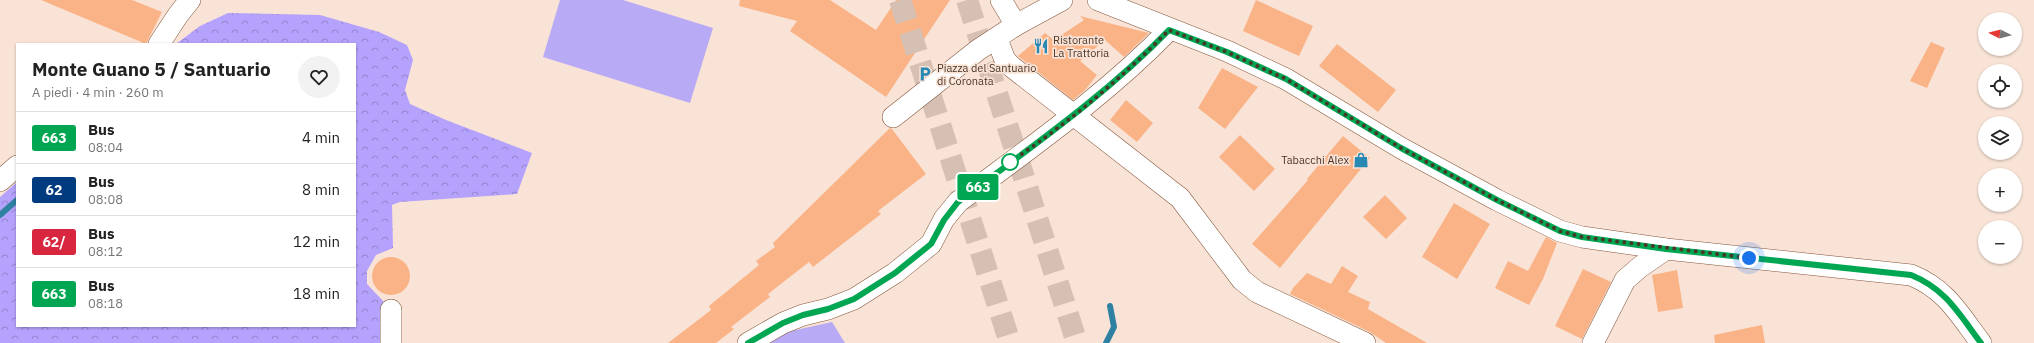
<!DOCTYPE html>
<html lang="it">
<head>
<meta charset="utf-8">
<style>
  :root { --surface:#fff; --page:#f2f2f2; --text:#222; --muted:#767676; --line:#e0e0e0 }
  body { margin:0; font-family:"IBM Plex Sans",sans-serif; background:var(--page); color:var(--text); height:100vh; display:flex; flex-direction:column; font-size:15px; white-space:nowrap }
  * { box-sizing:border-box; margin:0 }
  p { font-size:13px; color:var(--muted) }
  .icon { flex:none; width:22px; height:22px; fill:none; stroke:currentColor; stroke-width:2; stroke-linecap:round; stroke-linejoin:round }
  .map { position:relative; flex:1; overflow:hidden }
  .panel { position:absolute; left:16px; top:43px; width:340px; height:284px; display:flex; flex-direction:column; background:var(--surface); border-radius:0px; box-shadow:0 1px 3px #0004 }
  .panel>* { flex:none }
  .badge { padding:0 8px; border-radius:3px; font-size:14px; line-height:26px }
  .needle { width:26px; rotate:276deg }
  .fabs { position:absolute; left:1978px; top:12px; display:grid; gap:8px }
  .fabs a { display:grid; place-items:center; width:44px; height:44px; border-radius:50%; background:var(--surface); box-shadow:0 1px 3px #0004; font-size:20px }
  .you { position:absolute; width:20px; height:20px; margin:-10px; border:3px solid #fff; border-radius:50%; background:#1a73e8; box-shadow:0 0 0 6px #1a73e833 }
  .map>.badge { position:absolute; translate:-50% -50%; box-shadow:0 0 0 2px #fff }
  .round { display:grid; place-items:center; flex:none; width:42px; height:42px; border-radius:21px; background:var(--page) }
  .head { display:flex; align-items:center; justify-content:space-between; height:68px; padding:0 16px }
  h1 { font-size:19px; font-weight:700; line-height:30px }
  ul { padding:0; list-style:none }
  li { display:flex; align-items:center; gap:12px; height:52px; padding:0 16px; border-top:1px solid var(--line) }
  li div { flex:1 }
  li b { display:block; font-size:15px }
  li em { font-style:normal }
  li .badge { min-width:44px; font-weight:700; text-align:center }
  .map>svg:first-child { display:block }
  .green { fill:#b8aaf4 }
  .forest { fill:url(#forest-crowns) }
  .lines { fill:none; stroke-linecap:round; stroke-linejoin:round }
  .stream { stroke:#2f81a1; stroke-width:6 }
  .building { fill:#fab386 }
  .highway-tunnel { stroke:#d6c0b4; stroke-width:22; stroke-dasharray:22 11; stroke-linecap:butt }
  .minor-casing { stroke:#845639; stroke-width:22 }
  .minor { stroke:#fff; stroke-width:21 }
  .line-casing { stroke:#fff; stroke-width:9 }
  .line { stroke:#00a651; stroke-width:6 }
  .walk { stroke:#4a3528; stroke-width:4; stroke-dasharray:0 7.2 }
  .stop-dot { fill:#fff; stroke:#00a651; stroke-width:2 }
  .labels { text-anchor:middle; dominant-baseline:central; stroke-width:3.5; stroke-linejoin:round; paint-order:stroke }
  .poi-label { font-size:11px; fill:#4a3528; stroke:#f9e3d7; text-anchor:start }
</style>
</head>
<body>
<div class="map">
<svg width="2034" height="343" viewBox="0 0 2034 343">
  <defs>
    <pattern id="forest-crowns" width="20" height="18" patternUnits="userSpaceOnUse"><rect width="20" height="18" fill="#b5a2fd"/><path d="M2 6a3 3 0 1 1 6 0M12 15a3 3 0 1 1 6 0" fill="none" stroke="#9585cd"/></pattern>
  </defs>
  <rect width="100%" height="100%" fill="#f9e3d7"/>
  <!-- green -->
  <g class="green">
    <path d="M560,0H623L713,28L690,103L543,57Z"/>
    <path d="M832,322L845,343H766L782,333Z"/>
  </g>
  <!-- forest -->
  <path class="forest" d="M228,13L320,15L379,32L407,45L413,60L405,90L410,104L446,120L532,153L517,194L400,202L392,205L393,248L376,255L367,271V284L384,302L383,343H0V197L17,182V326H355V44H176L200,26Z"/>
  <g class="lines">
    <!-- stream -->
    <g class="stream">
      <path d="M0,215L17,200"/>
      <path d="M1106,343L1114,327L1110,306"/>
    </g>
  </g>
  <!-- building -->
  <g class="building">
    <path d="M41,0H132L162,12L146,44Z"/>
    <path d="M740,0H830L876,30L896,0H950L886,97L790,31L797,21L739,6Z"/>
    <path d="M1256,0L1313,26L1299,56L1243,31Z"/>
    <path d="M1080,16L1149,33L1124,57L1105,40L1080,61L1097,75L1085,90L1073,100L1018,56L1045,33L1054,40L1084,20Z"/>
    <path d="M1931,42L1945,48L1927,88L1910,81Z"/>
    <path d="M1337,44L1396,90L1378,112L1319,66Z"/>
    <path d="M1222,68L1258,87L1225,129L1198,108Z"/>
    <path d="M1126,100L1153,123L1137,142L1110,120Z"/>
    <path d="M890,128L892,129L926,174L878,211L881,214L813,267L809,262L768,294L770,297L731,327L734,329L716,343H668L711,310L709,306L759,265L756,261L775,247L773,243Z"/>
    <path d="M1240,135L1275,169L1254,191L1219,157Z"/>
    <path d="M1343,136L1370,158L1280,268L1252,244L1308,180L1307,179Z"/>
    <path d="M1385,195L1407,218L1386,239L1363,217Z"/>
    <path d="M1454,203L1490,224L1457,279L1422,257Z"/>
    <path d="M1546,237L1557,243L1543,279L1529,305L1495,288L1508,261L1528,271Z"/>
    <circle cx="391" cy="276" r="19"/>
    <path d="M1342,266L1358,276L1348,292L1370,302L1368,309L1427,343H1386L1370,332L1290,294L1293,288L1307,273L1331,284Z"/>
    <path d="M1583,269L1611,282L1582,339L1555,326Z"/>
    <path d="M1677,270L1683,308L1658,312L1652,275Z"/>
    <path d="M1762,325L1765,343H1715L1714,335Z"/>
  </g>
  <g class="lines">
    <!-- highway-tunnel -->
    <g class="highway-tunnel">
      <path d="M900,0L1010,343"/>
      <path d="M967,0L1077,343"/>
    </g>
    <!-- minor casing -->
    <g class="minor-casing">
      <g id="minor">
        <path d="M1001,0L1016,25"/>
        <path d="M1098,0L1227,51L1286,79L1401,148L1497,200L1560,231L1582,237L1666,249L1911,275C1946,289 1959,314 1981,343"/>
        <path d="M997,39L1005,60L1012,67L1180,198L1242,280L1257,292L1365,343"/>
        <path d="M159,44L178,15L190,0"/>
        <path d="M893,117L978,50L1016,25L1062,0"/>
        <path d="M0,181L17,166"/>
        <path d="M391,310V343"/>
        <path d="M748,343L783,323L803,315L828,309L854,299L895,273L931,244L944,219L958,202C1031,147 1106,95 1169,30"/>
        <path d="M1593,343L1625,280L1640,267L1666,249"/>
      </g>
    </g>
    <!-- minor -->
    <use href="#minor" class="minor"/>
  </g>
  <g class="lines">
    <!-- line casing -->
    <g class="line-casing">
      <path id="line" d="M748,343L783,323L803,315L828,309L854,299L895,273L931,244L944,220L958,202C1031,147 1106,95 1169,30L1227,52L1286,79L1401,148L1497,200L1560,231L1582,237L1666,249L1911,275C1946,289 1959,314 1981,343"/>
    </g>
    <!-- line -->
    <use href="#line" class="line"/>
    <!-- walk -->
    <path class="walk" d="M1010,162C1067,124 1122,78 1169,30L1227,52L1286,79L1401,148L1497,200L1560,231L1582,237L1749,258"/>
  </g>
  <!-- icons -->
  <defs>
    <g id="restaurant-bare" transform="scale(1.2)"><path d="M-5-6h1v4h1v-4h1v4h1v-4h1v5L-1.5 .5V6h-2V.5L-5-1ZM5-6V6H3V1.5H1.5Q1.5-4 5-6Z" fill="#2788b3" stroke="#f9e3d7" stroke-width="2.5" paint-order="stroke"/></g>
    <g id="parking-bare" transform="scale(1.2)"><path d="M-3.5-5.5H1a3.5 3.5 0 0 1 0 7H-1V5.5H-3.5ZM-1-3.4V-.6H.8a1.4 1.4 0 0 0 0-2.8Z" fill="#2788b3" stroke="#f9e3d7" stroke-width="2.5" paint-order="stroke"/></g>
    <g id="shop-bare" transform="scale(1.2)"><path d="M-5-2.5h2.3a2.7 3.5 0 0 1 5.4 0H5L5.5 6h-11ZM-1.5-2.5h3a1.5 2.3 0 0 0-3 0Z" fill="#2788b3" stroke="#f9e3d7" stroke-width="2.5" paint-order="stroke"/></g>
  </defs>
  <g fill-rule="evenodd">
    <use href="#restaurant-bare" x="1041" y="46"/>
    <use href="#parking-bare" x="925" y="74"/>
    <use href="#shop-bare" x="1361" y="160"/>
  </g>
  <!-- markers -->
  <circle class="stop-dot" cx="1010" cy="162" r="8"/>
  <g class="labels">
    <!-- poi labels -->
    <g class="poi-label">
      <text x="1053" y="40">Ristorante<tspan x="1053" dy="13">La Trattoria</tspan></text>
      <text x="937" y="68">Piazza del Santuario<tspan x="937" dy="13">di Coronata</tspan></text>
      <text x="1349" y="160" text-anchor="end">Tabacchi Alex</text>
    </g>
  </g>
</svg>
<div class="fabs">
<a><svg class="needle" viewBox="-14 -14 28 28"><path d="M0-13l5 13h-10z" fill="#e53935"/><path d="M0 13l5-13h-10z" fill="#767676"/></svg></a>
<a><svg class="icon" aria-label="locate" viewBox="0 0 24 24"><circle cx="12" cy="12" r="6"/><path d="M12 2v4M12 18v4M2 12h4M18 12h4"/></svg></a>
<a><svg class="icon" aria-label="layers" viewBox="0 0 24 24"><path d="M12 4l9 5-9 5-9-5zM3 14l9 5 9-5"/></svg></a>
<a>+</a>
<a>−</a>
</div>
<div class="you" style="left:1749px;top:258px"></div>
<b class="badge" style="left:978px;top:187px;background:#00a651;color:#fff">663</b>
<section class="panel">
<div class="head"><div><h1>Monte Guano 5 / Santuario</h1><p>A piedi · 4 min · 260 m</p></div><a class="round"><svg class="icon" aria-label="heart" viewBox="0 0 24 24"><path d="M12 20l-8-8c-3-5 5-10 8-4 3-6 11-1 8 4z"/></svg></a></div>
<ul>
<li><span class="badge" style="background:#00a651;color:#fff">663</span><div><b>Bus</b><p>08:04</p></div><em>4 min</em></li>
<li><span class="badge" style="background:#003b80;color:#fff">62</span><div><b>Bus</b><p>08:08</p></div><em>8 min</em></li>
<li><span class="badge" style="background:#d7263d;color:#fff">62/</span><div><b>Bus</b><p>08:12</p></div><em>12 min</em></li>
<li><span class="badge" style="background:#00a651;color:#fff">663</span><div><b>Bus</b><p>08:18</p></div><em>18 min</em></li>
</ul>
</section>
</div>
</body>
</html>
